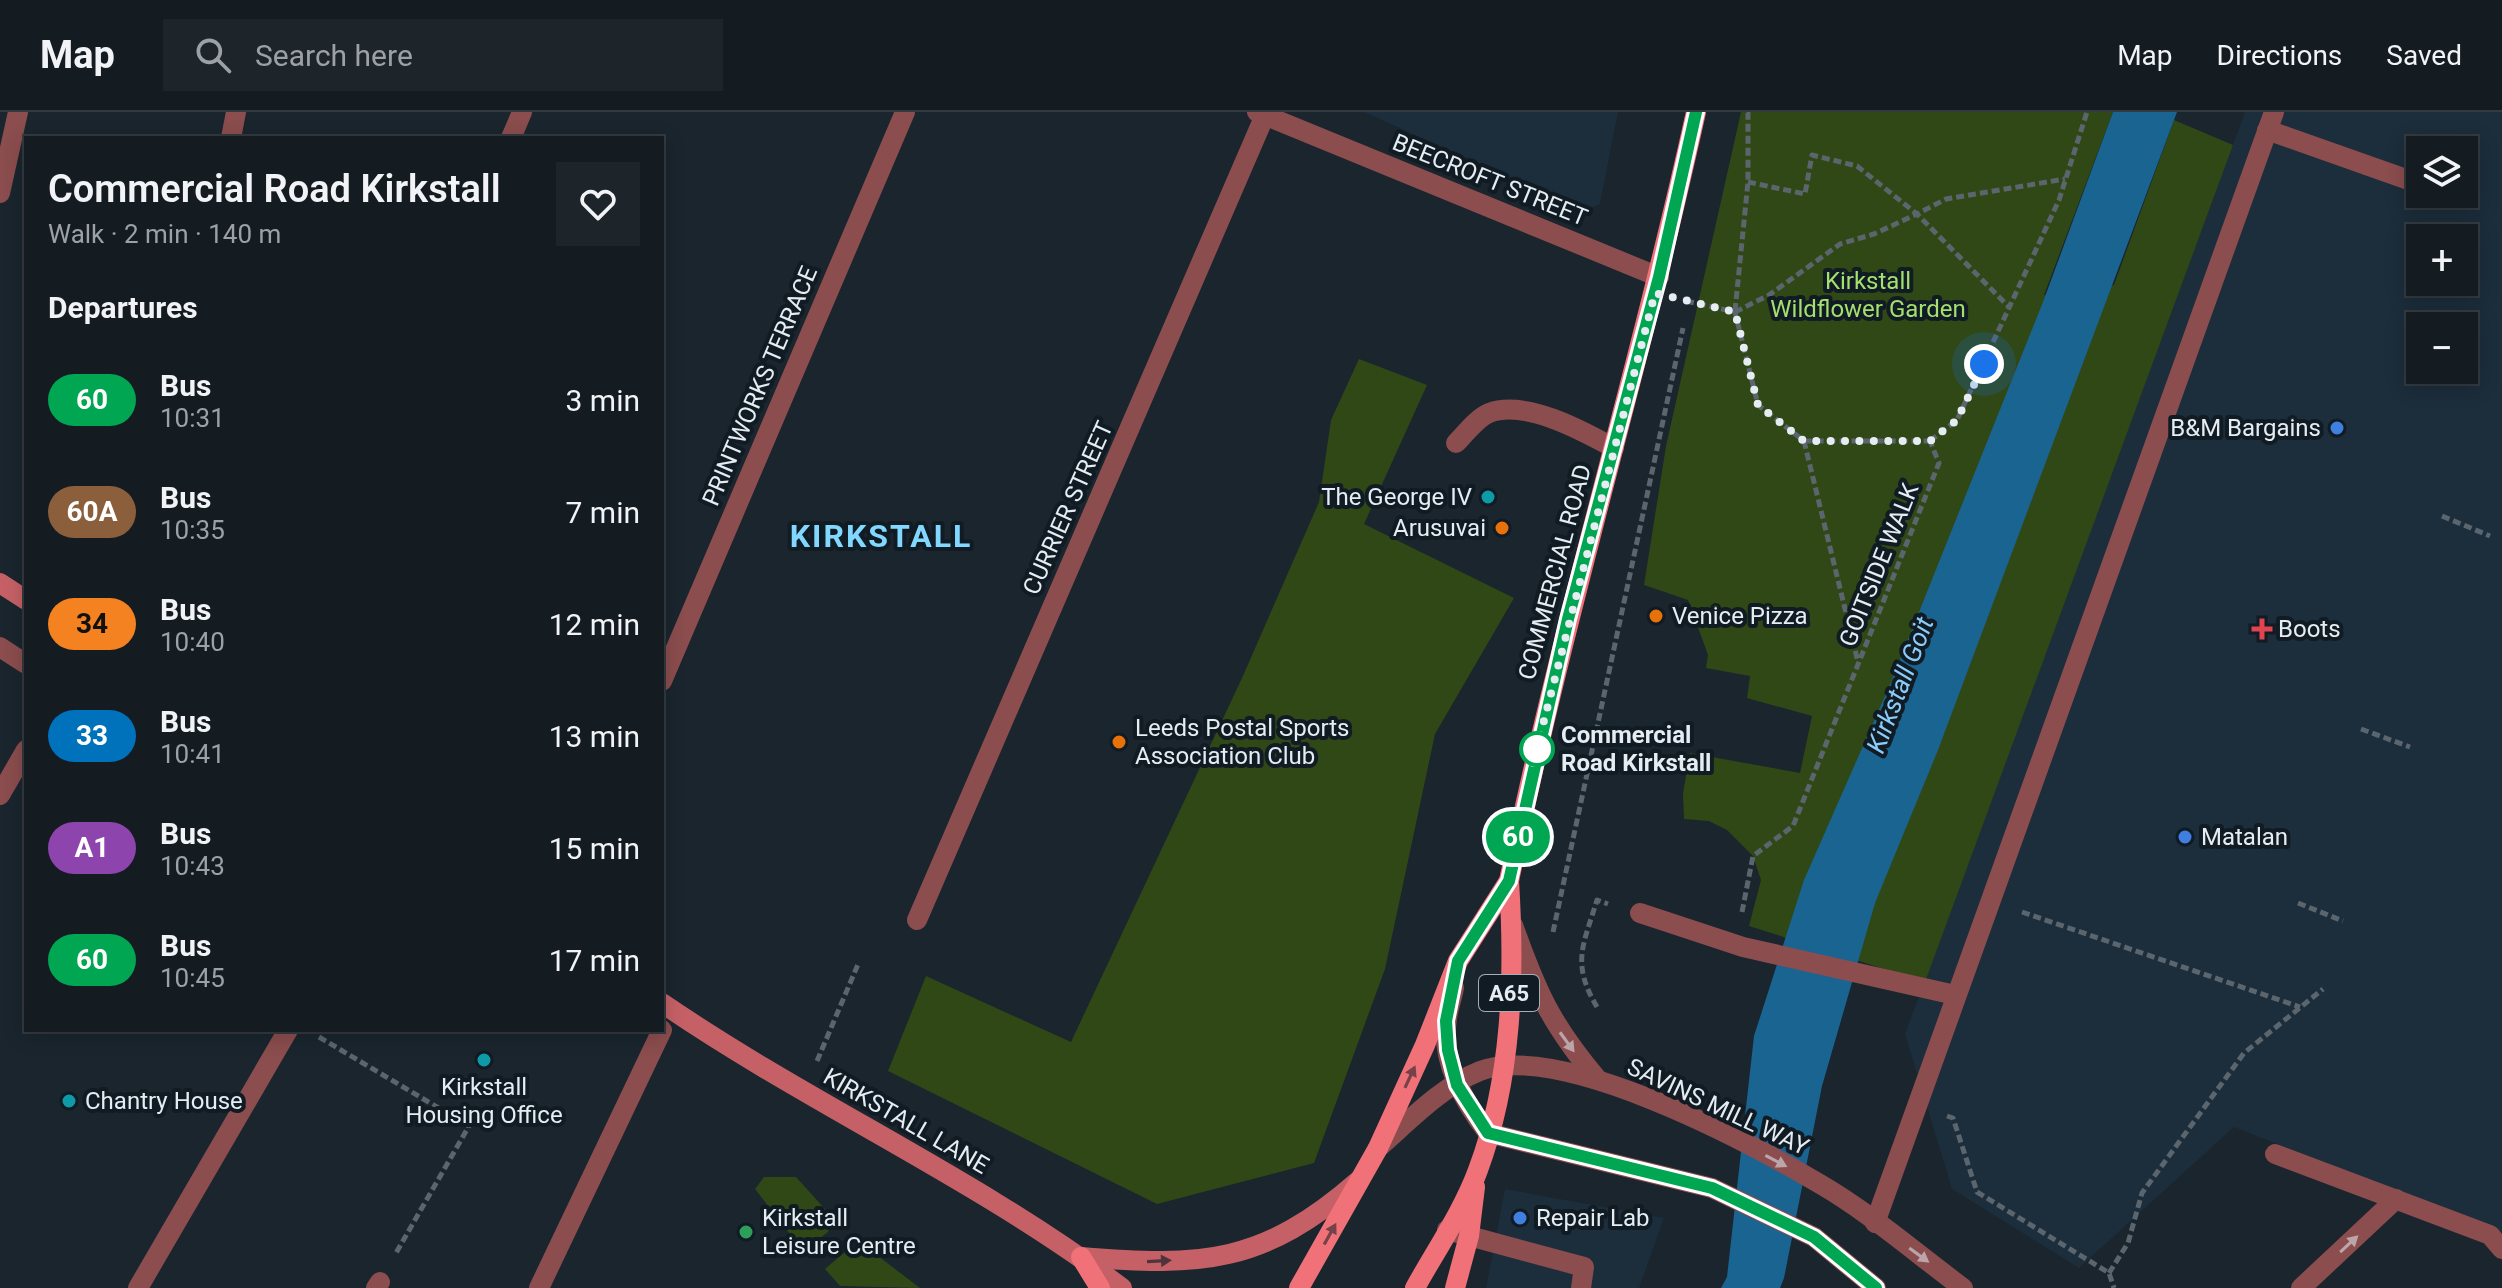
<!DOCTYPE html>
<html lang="en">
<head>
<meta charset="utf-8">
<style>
  :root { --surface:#141c22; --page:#1d252a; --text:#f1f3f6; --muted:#9da1a5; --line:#333a40 }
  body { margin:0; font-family:Roboto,sans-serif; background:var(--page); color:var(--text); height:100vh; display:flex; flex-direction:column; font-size:30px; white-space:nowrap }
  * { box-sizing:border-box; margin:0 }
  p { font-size:26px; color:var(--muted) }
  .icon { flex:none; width:44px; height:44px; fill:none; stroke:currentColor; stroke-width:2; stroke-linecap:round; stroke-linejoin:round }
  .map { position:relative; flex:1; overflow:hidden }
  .panel { position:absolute; left:24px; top:24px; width:640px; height:896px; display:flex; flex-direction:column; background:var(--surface); border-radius:0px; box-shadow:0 4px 20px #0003,0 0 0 2px var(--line) }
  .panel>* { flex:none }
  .badge { padding:0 16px; border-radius:26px; font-size:28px; line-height:52px }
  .fabs { position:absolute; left:2406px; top:24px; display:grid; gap:16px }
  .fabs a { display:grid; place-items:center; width:72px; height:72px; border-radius:0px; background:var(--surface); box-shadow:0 4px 20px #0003,0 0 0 2px var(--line); font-size:40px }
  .you { position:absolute; width:40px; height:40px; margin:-20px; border:6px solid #fff; border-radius:50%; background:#1a73e8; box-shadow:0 0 0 12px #1a73e833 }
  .map>.badge { position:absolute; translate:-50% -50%; box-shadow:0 0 0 4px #fff }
  h2 { padding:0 24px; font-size:30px; line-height:72px }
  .round { display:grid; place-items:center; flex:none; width:84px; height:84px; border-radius:0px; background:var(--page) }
  .headline { display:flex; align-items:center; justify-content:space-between; height:136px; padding:0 24px }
  h1 { font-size:38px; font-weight:600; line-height:60px }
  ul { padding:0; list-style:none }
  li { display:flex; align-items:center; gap:24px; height:112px; padding:0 24px }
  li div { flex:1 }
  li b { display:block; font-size:30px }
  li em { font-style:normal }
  li .badge { min-width:88px; font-weight:700; text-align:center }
  header { display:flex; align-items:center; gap:48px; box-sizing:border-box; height:112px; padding:0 40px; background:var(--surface); border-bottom:2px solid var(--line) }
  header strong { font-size:38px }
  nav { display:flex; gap:44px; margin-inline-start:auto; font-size:28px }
  .search { width:560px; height:72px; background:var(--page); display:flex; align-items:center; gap:20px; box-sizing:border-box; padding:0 28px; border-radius:0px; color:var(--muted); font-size:30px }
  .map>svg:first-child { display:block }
  .built { fill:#1c2d3b; fill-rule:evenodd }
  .green { fill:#304816 }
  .water { fill:#1a6492 }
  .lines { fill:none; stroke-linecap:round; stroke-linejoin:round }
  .path { stroke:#5b656d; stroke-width:5; stroke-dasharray:8 4; stroke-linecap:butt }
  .service { stroke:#8b4d4e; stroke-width:20 }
  .minor { stroke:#8b4d4e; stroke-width:20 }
  .tertiary { stroke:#8b4d4e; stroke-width:20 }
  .secondary { stroke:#c56166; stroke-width:20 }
  .primary { stroke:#f17178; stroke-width:20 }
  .oneway { fill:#bca5a9 }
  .oneway2 { fill:#75424a }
  .oneway3 { fill:#4f343b }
  .line-casing { stroke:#fff; stroke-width:18 }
  .line { stroke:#00a651; stroke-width:12 }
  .walk { stroke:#e5edf3; stroke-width:8; stroke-dasharray:0 14.4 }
  .shop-dot { fill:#3f7fe0; stroke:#101b24; stroke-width:3 }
  .culture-dot { fill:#0f9aa8; stroke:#101b24; stroke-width:3 }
  .food-dot { fill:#e8710a; stroke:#101b24; stroke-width:3 }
  .health-dot { fill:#e0444e; stroke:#101b24; stroke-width:3 }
  .stop-dot { fill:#fff; stroke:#00a651; stroke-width:4 }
  .leisure-dot { fill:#2e9e5b; stroke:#101b24; stroke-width:3 }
  .labels { text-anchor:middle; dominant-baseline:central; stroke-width:8; stroke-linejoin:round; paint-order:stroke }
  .shield { fill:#101b24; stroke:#a5aeb5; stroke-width:2 }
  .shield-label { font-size:22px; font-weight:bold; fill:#e5edf3 }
  .street-label { font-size:24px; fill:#e5edf3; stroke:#101b24 }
  .park-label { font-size:24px; fill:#a5df6d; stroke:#101b24 }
  .poi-label { font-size:24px; fill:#e5edf3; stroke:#101b24; text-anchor:start }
  .stop-label { font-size:24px; font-weight:bold; fill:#e5edf3; stroke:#101b24; text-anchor:start }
  .water-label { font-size:26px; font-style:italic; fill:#8bcbfa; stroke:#101b24 }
  .district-label { font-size:32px; font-weight:bold; letter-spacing:2px; fill:#82d7ff; stroke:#101b24 }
</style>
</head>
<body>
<header>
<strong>Map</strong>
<div class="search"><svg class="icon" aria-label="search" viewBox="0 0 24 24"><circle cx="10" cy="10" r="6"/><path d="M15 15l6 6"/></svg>Search here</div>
<nav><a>Map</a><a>Directions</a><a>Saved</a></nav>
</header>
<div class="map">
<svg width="2502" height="1176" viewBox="0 0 2502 1176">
  <rect width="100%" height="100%" fill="#1a252e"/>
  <!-- built -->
  <g class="built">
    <path d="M1364,0H1618L1600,92L1585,99Z"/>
    <path d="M2245,0H2502V1120L2234,1015L2079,1156L1952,1077L1905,922ZM2420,38H2464V82H2420ZM2420,126H2464V170H2420ZM2420,214H2464V258H2420Z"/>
    <path d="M1505,1077L1664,1106L1639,1176H1486Z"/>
  </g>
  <!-- green -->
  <g class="green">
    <path d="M1741,0H2113L2044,183L2114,173L2174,8L2233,33L1925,870L1749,814L1761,768L1753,744L1727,718L1709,709L1684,707L1683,681L1690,641L1800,661L1812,604L1747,586L1750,564L1706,556L1708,543L1688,488L1644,473L1666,334Z"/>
    <path d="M1359,247L1427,273L1364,412L1514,486L1435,622L1385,857L1314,1051L1157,1092L888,959L926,864L1071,930L1242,566L1319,390L1331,308Z"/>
    <path d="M764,1065H796L834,1107L828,1120L803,1139L755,1077Z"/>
    <path d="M865,1134L920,1176L840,1174L825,1157L847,1138Z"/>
  </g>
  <!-- water -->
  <path class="water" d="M2113,0H2177L1938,638L1875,791L1822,974L1784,1166L1780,1176H1721L1727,1165L1754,924L1804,768L1889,575L2043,190Z"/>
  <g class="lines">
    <!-- path -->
    <g class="path">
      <path d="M1748,70L1805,82L1812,43L1857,54L1917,102L1946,87L2065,67"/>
      <path d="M1686,189L1735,200L1758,293L1804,329H1930"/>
      <path d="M1735,199L1748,70V1L1745,0"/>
      <path d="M1735,200L1769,183L1840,132L1874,122L1917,102L2010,196"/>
      <path d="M1804,329L1858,550"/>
      <path d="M1930,329L1957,308L2059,88L2087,0"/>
      <path d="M2442,404L2490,424"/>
      <path d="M2361,617L2410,635"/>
      <path d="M2298,791L2343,809"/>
      <path d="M1742,800L1753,744L1793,714L1939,351L1930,329"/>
      <path d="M2022,800L2300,895"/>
      <path d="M1553,820L1683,216"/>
      <path d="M1597,895C1571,851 1583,834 1597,788L1608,792"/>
      <path d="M319,925L469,1014L396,1141"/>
      <path d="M817,949L859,850"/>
      <path d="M1947,1004L1953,1006L1977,1080L2109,1161L2114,1176"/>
      <path d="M2109,1161L2128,1131L2142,1081L2244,941L2323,877"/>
    </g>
    <!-- service -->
    <g class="service">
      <path d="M2267,18L2420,72"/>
      <path d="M2449,82L2457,85"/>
      <path d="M1456,331C1465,322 1477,306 1489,301C1525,287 1583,319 1614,336"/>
      <path d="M0,535L26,552"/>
      <path d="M0,683L26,638"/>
      <path d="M1640,801L1743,835L1955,883"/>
      <path d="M2275,1042L2490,1123L2502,1137"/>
      <path d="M1875,1111L2274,0"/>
      <path d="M1447,1118L1584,1155L1581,1176"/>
      <path d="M539,1176L662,918"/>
      <path d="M2301,1176L2396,1087"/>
    </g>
    <!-- minor -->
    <g class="minor">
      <path d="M1257,0L1659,165"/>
      <path d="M231,26L236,0"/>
      <path d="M511,26L522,0"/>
      <path d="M662,569L905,0"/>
      <path d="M917,808L1265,3"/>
      <path d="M138,1176L288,918"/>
      <path d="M376,1176L380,1170"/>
    </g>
    <!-- tertiary -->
    <g class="tertiary">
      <path d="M0,81L18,0"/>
      <path d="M1513,813C1537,881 1551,912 1598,968"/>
      <path d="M1454,876C1452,887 1448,897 1447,907C1440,949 1464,990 1488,1021L1712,1076L1814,1125L1876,1176"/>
      <path d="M1378,1036C1408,1010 1442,974 1480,959C1561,929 1747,1029 1820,1072C1870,1101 1917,1142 1963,1176"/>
    </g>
    <!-- secondary -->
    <g class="secondary">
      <path d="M0,471L26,488"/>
      <path d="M662,891C811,993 978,1067 1122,1176"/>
      <path d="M1081,1145C1202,1155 1263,1152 1358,1069"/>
    </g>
    <!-- primary -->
    <g class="primary">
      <path d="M1081,1145L1100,1176"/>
      <path d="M1299,1176L1378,1036L1425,933L1458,849L1509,769"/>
      <path d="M1415,1176C1436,1138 1463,1099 1478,1058C1512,967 1515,864 1509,769C1562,510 1639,258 1696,0"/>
      <path d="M1455,1176L1469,1124L1475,1075"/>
    </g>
  </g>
  <!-- one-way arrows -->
  <defs><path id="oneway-solid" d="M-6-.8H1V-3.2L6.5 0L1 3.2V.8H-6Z" transform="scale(2)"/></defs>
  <g class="oneway">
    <use href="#oneway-solid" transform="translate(1567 930) rotate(54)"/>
    <use href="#oneway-solid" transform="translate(1776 1049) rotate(28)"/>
    <use href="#oneway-solid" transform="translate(2349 1132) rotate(-43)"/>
    <use href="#oneway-solid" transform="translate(1919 1143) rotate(36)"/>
  </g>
  <g class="oneway2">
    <use href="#oneway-solid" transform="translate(1410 965) rotate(-65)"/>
    <use href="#oneway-solid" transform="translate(1330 1122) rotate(-61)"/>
  </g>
  <use class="oneway3" href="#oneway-solid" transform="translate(1159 1149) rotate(-3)"/>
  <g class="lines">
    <!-- line casing -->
    <g class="line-casing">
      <path id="line" d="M1696,0L1659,165L1568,507L1509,769L1458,849L1446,909L1448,938L1457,973L1488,1021L1712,1076L1814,1125L1876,1176"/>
    </g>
    <!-- line -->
    <use href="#line" class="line"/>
    <!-- walk -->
    <path class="walk" d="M1537,637L1533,651L1655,181L1735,200L1758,293L1804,329H1930L1957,308L1984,252"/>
  </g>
  <!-- markers -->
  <g class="shop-dot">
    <circle cx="2337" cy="316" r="8"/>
    <circle cx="2185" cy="725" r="8"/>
    <circle cx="1520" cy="1106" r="8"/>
  </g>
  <g class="culture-dot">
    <circle cx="1488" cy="385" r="8"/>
    <circle cx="484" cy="948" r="8"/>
    <circle cx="69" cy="989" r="8"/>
  </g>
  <g class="food-dot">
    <circle cx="1502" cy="416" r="8"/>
    <circle cx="1656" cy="504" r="8"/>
    <circle cx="1119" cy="630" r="8"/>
  </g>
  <path class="health-dot" d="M2258 505h8v8h8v8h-8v8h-8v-8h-8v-8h8z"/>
  <circle class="stop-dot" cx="1537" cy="637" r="16"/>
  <circle class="leisure-dot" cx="746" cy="1120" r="8"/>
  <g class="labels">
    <!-- shield labels -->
    <rect class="shield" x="1479" y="863" width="60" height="36" rx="6"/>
    <g class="shield-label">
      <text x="1509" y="881">A65</text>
    </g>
    <!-- street labels -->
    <g class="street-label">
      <text transform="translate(1490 68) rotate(22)">BEECROFT STREET</text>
      <text transform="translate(760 274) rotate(-67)">PRINTWORKS TERRACE</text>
      <text transform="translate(1068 396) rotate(-66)">CURRIER STREET</text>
      <text transform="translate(1879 453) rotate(-68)">GOITSIDE WALK</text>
      <text transform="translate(1555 460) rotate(-75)">COMMERCIAL ROAD</text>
      <text transform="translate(1718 995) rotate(25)">SAVINS MILL WAY</text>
      <text transform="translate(906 1009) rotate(30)">KIRKSTALL LANE</text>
    </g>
    <!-- park labels -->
    <g class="park-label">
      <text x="1868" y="169">Kirkstall<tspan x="1868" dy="28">Wildflower Garden</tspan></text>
    </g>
    <!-- poi labels -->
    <g class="poi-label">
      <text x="2321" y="316" text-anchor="end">B&amp;M Bargains</text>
      <text x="1472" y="385" text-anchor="end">The George IV</text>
      <text x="1486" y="416" text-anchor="end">Arusuvai</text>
      <text x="1672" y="504">Venice Pizza</text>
      <text x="2278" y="517">Boots</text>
      <text x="1135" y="616">Leeds Postal Sports<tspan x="1135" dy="28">Association Club</tspan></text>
      <text x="2201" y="725">Matalan</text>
      <text x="484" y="975" text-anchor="middle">Kirkstall<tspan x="484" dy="28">Housing Office</tspan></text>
      <text x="85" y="989">Chantry House</text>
      <text x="762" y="1106">Kirkstall<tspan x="762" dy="28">Leisure Centre</tspan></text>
      <text x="1536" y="1106">Repair Lab</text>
    </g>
    <!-- stop labels -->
    <g class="stop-label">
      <text x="1561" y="623">Commercial<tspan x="1561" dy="28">Road Kirkstall</tspan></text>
    </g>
    <!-- water labels -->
    <g class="water-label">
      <text transform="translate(1900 573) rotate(-69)">Kirkstall Goit</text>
    </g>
    <!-- district labels -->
    <g class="district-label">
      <text x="881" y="424">KIRKSTALL</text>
    </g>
  </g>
</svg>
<div class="fabs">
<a><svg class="icon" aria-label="layers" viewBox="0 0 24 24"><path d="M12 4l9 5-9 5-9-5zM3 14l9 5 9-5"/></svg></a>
<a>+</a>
<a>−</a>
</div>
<div class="you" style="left:1984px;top:252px"></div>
<b class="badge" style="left:1518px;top:725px;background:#00a651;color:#fff">60</b>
<section class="panel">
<div class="headline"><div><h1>Commercial Road Kirkstall</h1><p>Walk · 2 min · 140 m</p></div><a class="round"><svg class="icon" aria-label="heart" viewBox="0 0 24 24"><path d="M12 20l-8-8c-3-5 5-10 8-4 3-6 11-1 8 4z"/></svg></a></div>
<h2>Departures</h2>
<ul>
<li><span class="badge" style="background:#00a651;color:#fff">60</span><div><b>Bus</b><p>10:31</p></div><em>3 min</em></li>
<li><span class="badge" style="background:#8b5e3c;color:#fff">60A</span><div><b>Bus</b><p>10:35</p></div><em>7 min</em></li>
<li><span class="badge" style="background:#f58220;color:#111">34</span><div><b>Bus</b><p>10:40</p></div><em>12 min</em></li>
<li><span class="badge" style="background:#0072bc;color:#fff">33</span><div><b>Bus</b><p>10:41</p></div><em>13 min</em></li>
<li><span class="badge" style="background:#8e44ad;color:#fff">A1</span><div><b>Bus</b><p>10:43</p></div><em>15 min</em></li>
<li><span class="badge" style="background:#00a651;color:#fff">60</span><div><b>Bus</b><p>10:45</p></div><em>17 min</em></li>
</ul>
</section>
</div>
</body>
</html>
